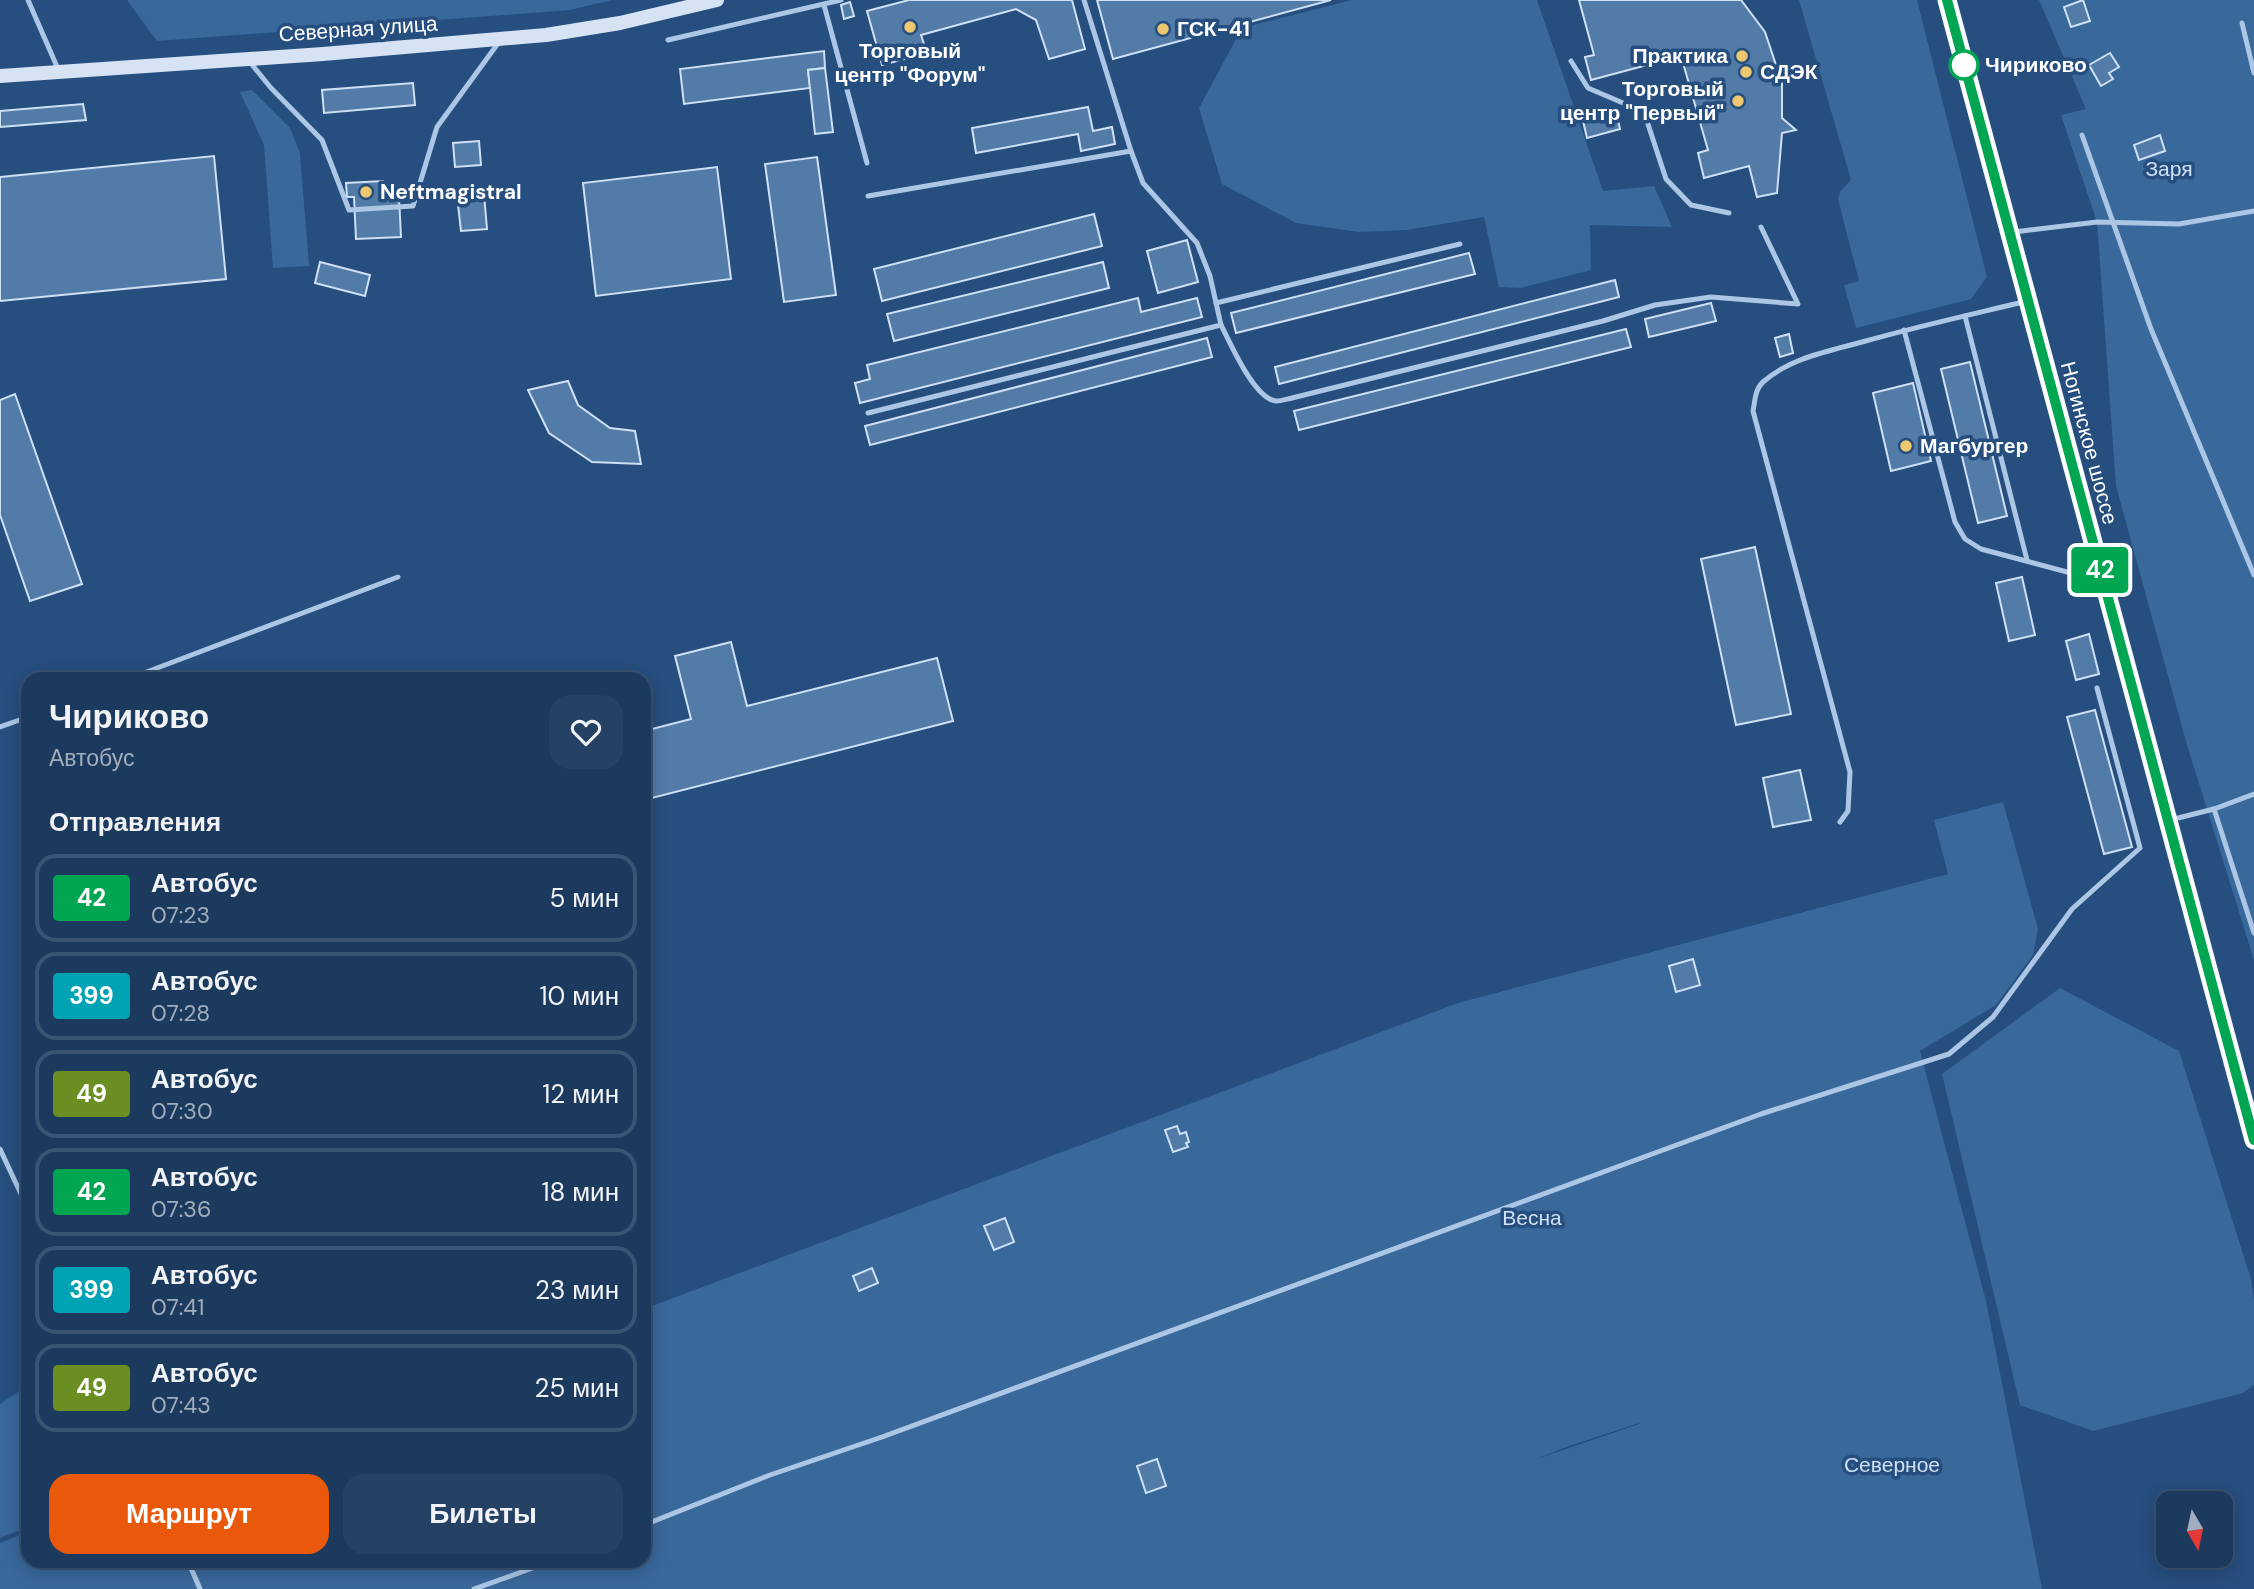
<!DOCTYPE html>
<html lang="ru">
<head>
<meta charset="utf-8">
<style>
  :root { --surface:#1c3a5e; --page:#254164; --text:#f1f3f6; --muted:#a0adbc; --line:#3a5473; --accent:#ea580c }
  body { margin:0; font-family:"DM Sans",sans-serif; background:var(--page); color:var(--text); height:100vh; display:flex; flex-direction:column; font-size:26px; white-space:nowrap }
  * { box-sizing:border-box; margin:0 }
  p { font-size:23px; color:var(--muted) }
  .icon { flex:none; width:38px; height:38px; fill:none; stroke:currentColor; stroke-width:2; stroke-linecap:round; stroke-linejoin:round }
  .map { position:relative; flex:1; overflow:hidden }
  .details { position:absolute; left:21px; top:672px; width:630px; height:896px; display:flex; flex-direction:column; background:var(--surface); border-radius:21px; box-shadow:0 4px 18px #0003,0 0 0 2px var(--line) }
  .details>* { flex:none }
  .badge { padding:0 14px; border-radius:5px; font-size:24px; line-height:46px }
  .needle { width:46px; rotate:171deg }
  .tools { position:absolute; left:2156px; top:1491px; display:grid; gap:14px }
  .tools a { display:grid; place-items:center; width:77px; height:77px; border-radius:14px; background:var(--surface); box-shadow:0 4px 18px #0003,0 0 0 2px var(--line); font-size:35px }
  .map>.badge { position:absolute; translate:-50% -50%; box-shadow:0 0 0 4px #fff }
  h2 { padding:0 28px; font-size:26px; line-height:63px }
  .round { display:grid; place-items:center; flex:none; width:74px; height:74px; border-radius:21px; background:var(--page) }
  .headline { display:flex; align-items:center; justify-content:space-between; height:119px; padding:0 28px }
  h1 { font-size:33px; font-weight:700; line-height:52px }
  .button { display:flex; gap:14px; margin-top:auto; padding:14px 28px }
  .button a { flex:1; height:80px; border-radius:21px; background:var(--accent); color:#fff; font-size:28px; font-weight:700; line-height:80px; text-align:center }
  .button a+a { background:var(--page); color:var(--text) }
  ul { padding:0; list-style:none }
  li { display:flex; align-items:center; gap:21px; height:88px; margin:0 14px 10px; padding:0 14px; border:4px solid var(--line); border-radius:21px }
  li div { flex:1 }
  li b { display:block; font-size:26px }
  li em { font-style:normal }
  li .badge { min-width:77px; font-weight:700; text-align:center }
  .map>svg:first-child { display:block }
  .green { fill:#39689b; fill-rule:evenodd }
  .building { fill:#527ba8; stroke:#cee0f4; stroke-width:2 }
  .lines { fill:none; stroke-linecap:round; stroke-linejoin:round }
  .service { stroke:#abc7e5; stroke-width:5 }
  .secondary { stroke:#d5e3f5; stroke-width:14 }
  .trunk { stroke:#f6f9fe; stroke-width:19 }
  .line-casing { stroke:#fff; stroke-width:16 }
  .line { stroke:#00a651; stroke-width:10 }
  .poi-dot { fill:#eec870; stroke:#264e7e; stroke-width:2.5 }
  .stop-dot { fill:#fff; stroke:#00a651; stroke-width:3.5 }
  .labels { text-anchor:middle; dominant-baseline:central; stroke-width:7; stroke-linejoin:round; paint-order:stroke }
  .street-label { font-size:21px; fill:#fff; stroke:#264e7e }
  .poi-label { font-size:21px; font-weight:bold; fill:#fff; stroke:#264e7e; text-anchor:start }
  .stop-label { font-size:21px; font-weight:bold; fill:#fff; stroke:#264e7e; text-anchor:start }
  .park-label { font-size:21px; fill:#cee0f4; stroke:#264e7e }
</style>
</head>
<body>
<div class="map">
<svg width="2254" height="1589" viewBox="0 0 2254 1589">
  <rect width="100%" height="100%" fill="#264e7e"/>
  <!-- green -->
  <g class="green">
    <path d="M127,0H612L570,10L157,41Z"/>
    <path d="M1352,0H1537L1603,191L1654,186L1672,227L1590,225L1591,270L1520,288L1499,287L1484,217L1407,230L1359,232L1296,223L1222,184L1199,108L1242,28Z"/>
    <path d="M1799,0H1917L1987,277L1971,299L1856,328L1844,285L1859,281L1838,199L1840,192L1851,180Z"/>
    <path d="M2039,0H2254V960L2187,745L2116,486L2097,222L2061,115L2086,109Z"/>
    <path d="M252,90L290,128L300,153L309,266L273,268L264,145L240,92Z"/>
    <path d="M2003,802L2038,929L2033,955L1996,1005L1920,1051L1986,1301L2042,1589H0V1543L28,1532V1561H644V1309L1458,1003L1948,874L1934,820ZM1639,1423V1424L1534,1460L1569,1446Z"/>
    <path d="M2060,988L2179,1051L2251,1279L2254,1300V1385L2243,1393L2093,1431L2020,1405L1942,1074Z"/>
    <path d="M28,1385V1527L0,1538V1404Z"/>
  </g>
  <!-- building -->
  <g class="building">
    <path d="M909,0H1072L1085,49L1049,59L1036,20L1016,9L921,35L927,53L882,65L867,11Z"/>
    <path d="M1097,0H1331L1113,59Z"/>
    <path d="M1579,0H1741L1765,32L1782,83V118L1796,130L1782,133L1777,193L1757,197L1749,166L1704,178L1698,153L1708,150L1681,56L1591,80L1585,57L1594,55Z"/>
    <path d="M2083,0L2090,21L2071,27L2064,7Z"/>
    <path d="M850,2L854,16L844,19L841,5Z"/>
    <path d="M824,51L825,68L808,70L810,88L684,104L680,69Z"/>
    <path d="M2110,53L2119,67L2109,73L2113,79L2101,86L2089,65Z"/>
    <path d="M825,68L833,132L815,134L808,70Z"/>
    <path d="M413,83L415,105L324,113L322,90Z"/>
    <path d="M83,104L86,120L0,127V111Z"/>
    <path d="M1088,107L1093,131L1112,127L1115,144L1081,151L1078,134L976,153L972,128Z"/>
    <path d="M1616,112L1620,129L1587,138L1583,121Z"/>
    <path d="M2160,135L2165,151L2139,160L2134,145Z"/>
    <path d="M479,141L481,165L455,167L453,143Z"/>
    <path d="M214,156L226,279L0,301V177Z"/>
    <path d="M817,157L836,295L784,302L765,164Z"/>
    <path d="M717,167L731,279L596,296L583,183Z"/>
    <path d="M383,181L384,198L399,197L401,237L356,239L354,197H347L346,183Z"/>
    <path d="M484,194L487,229L461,231L457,196Z"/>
    <path d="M1094,214L1102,246L882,301L874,269Z"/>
    <path d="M1187,240L1198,282L1158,293L1147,251Z"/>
    <path d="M1469,253L1475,274L1236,333L1231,313Z"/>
    <path d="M320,262L370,275L365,296L315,283Z"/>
    <path d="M1103,262L1109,288L894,341L887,314Z"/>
    <path d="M1615,280L1619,297L1279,384L1275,367Z"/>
    <path d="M1138,298L1141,312L1197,298L1202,317L860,403L855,383L870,379L867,365Z"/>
    <path d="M1711,303L1716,321L1649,337L1645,319Z"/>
    <path d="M1626,329L1631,347L1299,430L1294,411Z"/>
    <path d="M1789,334L1793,353L1780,357L1775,338Z"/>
    <path d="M1207,338L1212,357L870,445L865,426Z"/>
    <path d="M1970,362L2007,516L1978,523L1941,369Z"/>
    <path d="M568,381L578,405L610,428L635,431L641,464L592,462L549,433L528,390Z"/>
    <path d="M1913,383L1931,461L1891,471L1873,393Z"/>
    <path d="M15,394L82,584L30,601L0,515V400Z"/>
    <path d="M1755,547L1791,714L1736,725L1701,559Z"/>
    <path d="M2022,577L2035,635L2009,641L1996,583Z"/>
    <path d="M2089,634L2099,674L2076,680L2066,641Z"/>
    <path d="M731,642L747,706L937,658L953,721L644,800V731L691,719L675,656Z"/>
    <path d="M2095,710L2132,847L2104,854L2067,717Z"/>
    <path d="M1800,770L1811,820L1773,827L1763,778Z"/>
    <path d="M1693,959L1700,985L1676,992L1669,966Z"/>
    <path d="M1177,1126L1180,1134L1186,1132L1189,1142L1186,1143L1188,1147L1173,1152L1165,1130Z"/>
    <path d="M1005,1218L1014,1242L994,1250L984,1226Z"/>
    <path d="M872,1268L878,1283L859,1291L853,1276Z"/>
    <path d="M1157,1459L1166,1486L1146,1493L1137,1466Z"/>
  </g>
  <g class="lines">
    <!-- service -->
    <g class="service">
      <path d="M28,0L58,69"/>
      <path d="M824,5L867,163"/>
      <path d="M2242,23L2254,73"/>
      <path d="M668,40L841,0"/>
      <path d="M249,61L271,88L322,140L349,210L413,206L437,127L499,42"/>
      <path d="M1571,61L1588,88L1644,112L1666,179L1691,205L1729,213"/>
      <path d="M2082,135L2151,329L2254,575"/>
      <path d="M868,196L1131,151L1084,0"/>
      <path d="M2014,232L2097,222L2179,224L2254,211"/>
      <path d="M1216,303L1460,244"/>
      <path d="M1965,316L2027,560"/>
      <path d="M1221,325C1230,342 1254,399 1276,401C1281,401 1287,399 1292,398L1603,321L1655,305L1711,297L1798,304L1761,227"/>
      <path d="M1904,330L1955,522L1965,539L1981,549L2097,580"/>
      <path d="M868,413L1221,325L1210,276L1197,243L1143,183L1131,151"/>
      <path d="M128,679L398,577"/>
      <path d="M0,727L28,717"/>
      <path d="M2214,809L2254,933"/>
      <path d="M2174,819L2214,809L2254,794"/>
      <path d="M1840,822L1848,811L1850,772L1753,411C1755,401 1755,389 1763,382C1790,358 1829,351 1862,342C1915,327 1969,315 2023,302"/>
      <path d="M0,1149L28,1209"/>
      <path d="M644,1525L770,1475L882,1437L1761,1114L1949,1054L1993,1017L2072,909L2140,848L2097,688"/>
      <path d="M188,1561L200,1589"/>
      <path d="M474,1589L552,1561"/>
    </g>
    <!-- secondary -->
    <path class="secondary" d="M0,76L323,54L546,35L620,23L717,0"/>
    <!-- trunk -->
    <path class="trunk" d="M1947,0L2254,1140"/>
  </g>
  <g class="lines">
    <!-- line casing -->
    <g class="line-casing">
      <path id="line" d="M1947,0L2254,1140"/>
    </g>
    <!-- line -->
    <use href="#line" class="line"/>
  </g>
  <!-- markers -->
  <g class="poi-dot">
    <circle cx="910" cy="27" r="7"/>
    <circle cx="1163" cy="29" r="7"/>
    <circle cx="1742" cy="56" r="7"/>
    <circle cx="1746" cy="72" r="7"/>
    <circle cx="1738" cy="101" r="7"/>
    <circle cx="366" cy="192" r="7"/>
    <circle cx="1906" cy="446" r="7"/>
  </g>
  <circle class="stop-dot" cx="1964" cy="65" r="14"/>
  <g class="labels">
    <!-- street labels -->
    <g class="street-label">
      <text transform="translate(358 29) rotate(-4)">Северная улица</text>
      <text transform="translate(2089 443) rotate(75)">Ногинское шоссе</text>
    </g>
    <!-- poi labels -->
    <g class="poi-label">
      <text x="1177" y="29">ГСК-41</text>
      <text x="910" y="51" text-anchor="middle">Торговый<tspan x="910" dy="24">центр "Форум"</tspan></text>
      <text x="1728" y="56" text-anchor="end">Практика</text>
      <text x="1760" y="72">СДЭК</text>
      <text x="1724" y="89" text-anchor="end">Торговый<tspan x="1724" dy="24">центр "Первый"</tspan></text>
      <text x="380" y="192">Neftmagistral</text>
      <text x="1920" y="446">Магбургер</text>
    </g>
    <!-- stop labels -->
    <g class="stop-label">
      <text x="1985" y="65">Чириково</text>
    </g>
    <!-- park labels -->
    <g class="park-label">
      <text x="2169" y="169">Заря</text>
      <text x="1532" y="1218">Весна</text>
      <text x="1892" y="1465">Северное</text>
    </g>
  </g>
</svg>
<div class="tools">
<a><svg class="needle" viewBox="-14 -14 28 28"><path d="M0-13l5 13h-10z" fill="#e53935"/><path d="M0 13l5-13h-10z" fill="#a0adbc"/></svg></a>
</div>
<b class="badge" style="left:2100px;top:570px;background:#00a651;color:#fff">42</b>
<section class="details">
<div class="headline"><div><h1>Чириково</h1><p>Автобус</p></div><a class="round"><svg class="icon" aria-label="heart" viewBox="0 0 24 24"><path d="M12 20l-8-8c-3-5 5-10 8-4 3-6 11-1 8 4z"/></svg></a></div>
<h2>Отправления</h2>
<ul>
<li><span class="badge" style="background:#00a651;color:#fff">42</span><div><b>Автобус</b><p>07:23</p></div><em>5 мин</em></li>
<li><span class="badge" style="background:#00a3b4;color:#fff">399</span><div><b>Автобус</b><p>07:28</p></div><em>10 мин</em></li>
<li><span class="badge" style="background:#6b8e23;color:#fff">49</span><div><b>Автобус</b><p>07:30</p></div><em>12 мин</em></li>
<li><span class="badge" style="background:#00a651;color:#fff">42</span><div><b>Автобус</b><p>07:36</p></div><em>18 мин</em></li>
<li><span class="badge" style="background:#00a3b4;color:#fff">399</span><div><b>Автобус</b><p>07:41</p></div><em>23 мин</em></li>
<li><span class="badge" style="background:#6b8e23;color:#fff">49</span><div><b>Автобус</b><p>07:43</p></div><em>25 мин</em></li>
</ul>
<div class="button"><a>Маршрут</a><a>Билеты</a></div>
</section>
</div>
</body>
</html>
